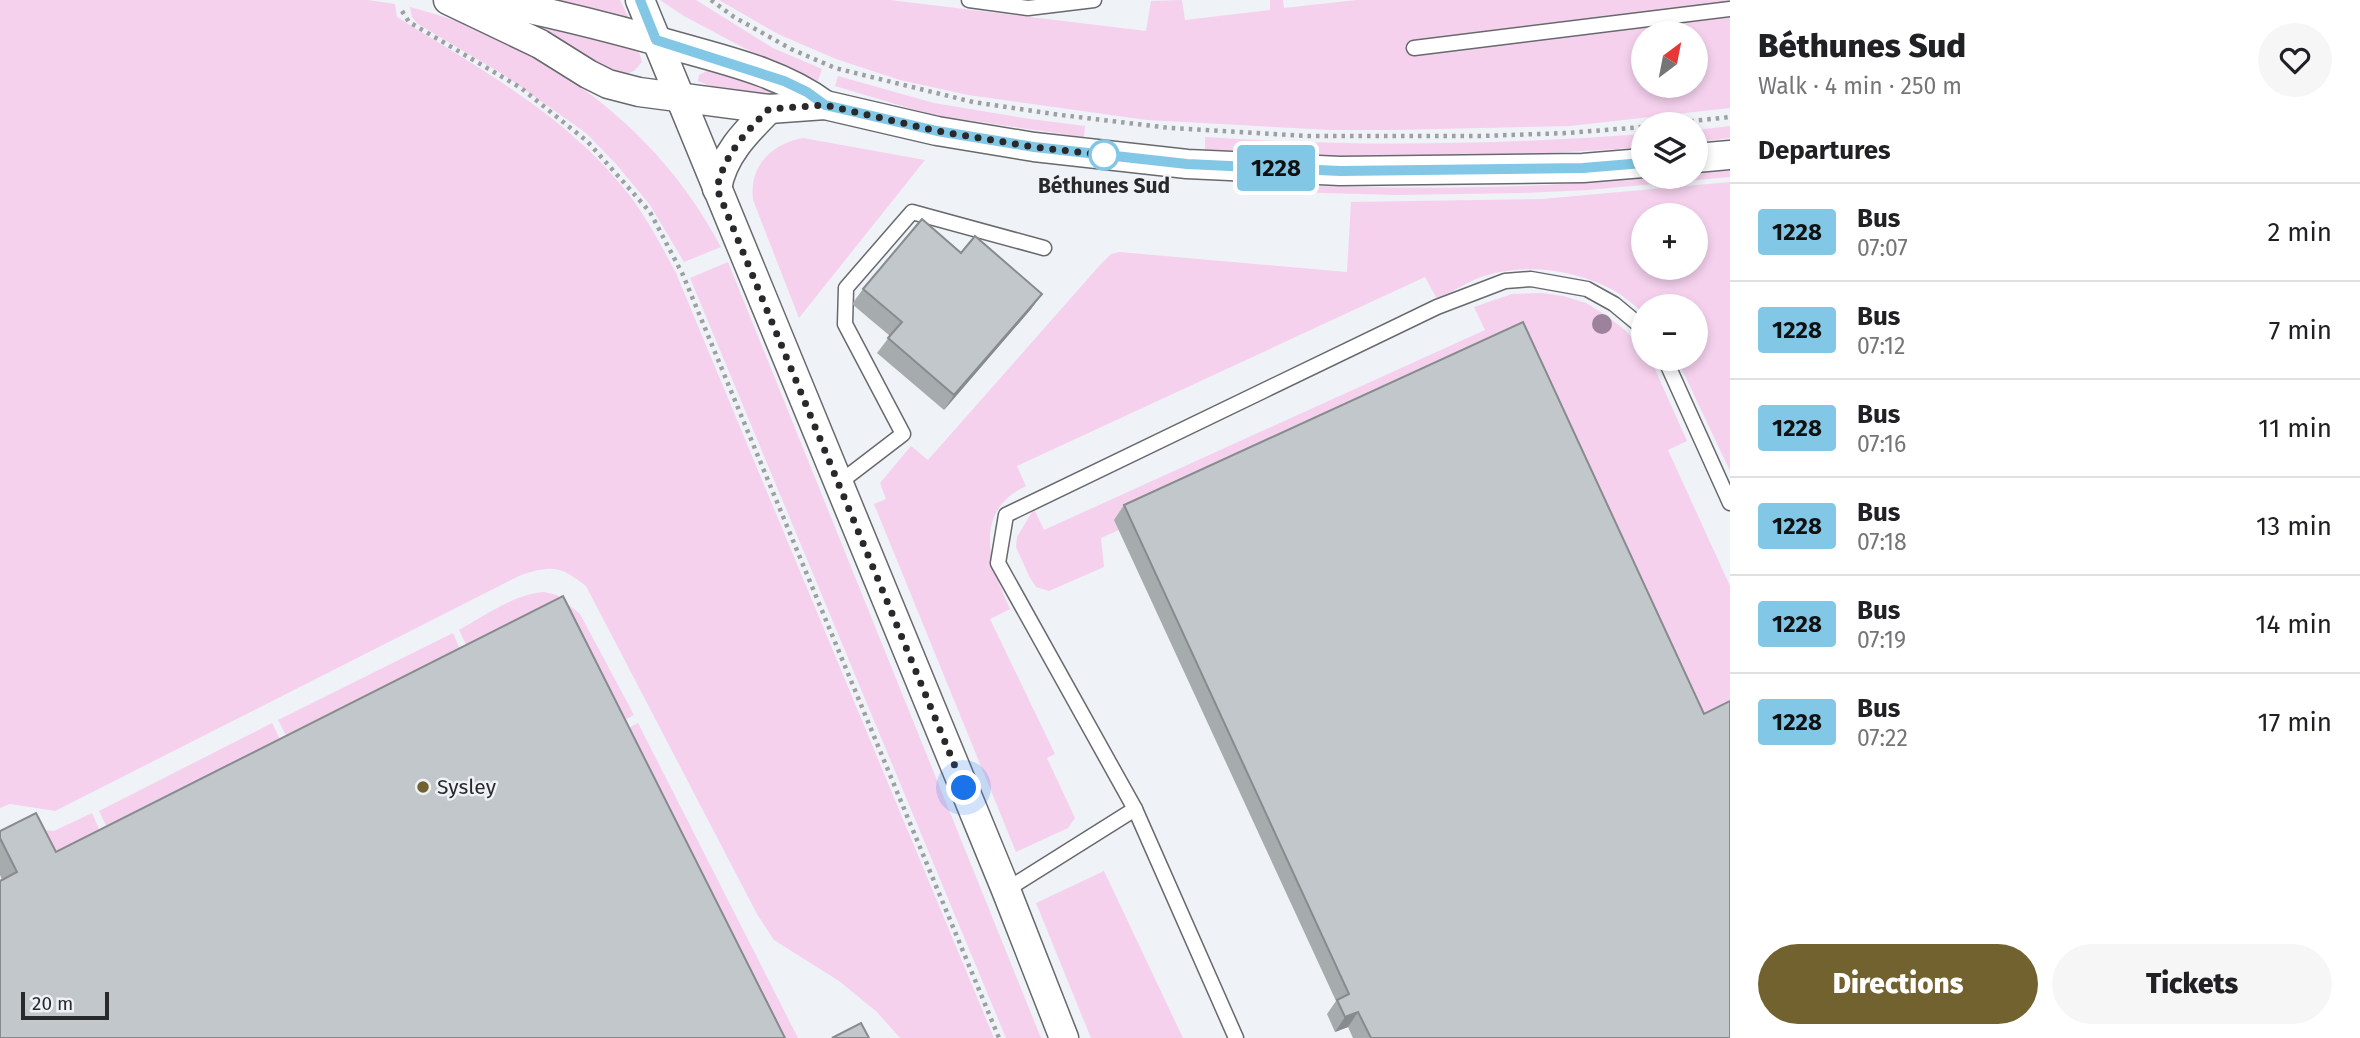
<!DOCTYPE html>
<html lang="en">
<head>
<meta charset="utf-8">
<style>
  :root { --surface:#fff; --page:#f6f6f6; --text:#202124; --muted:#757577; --line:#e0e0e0; --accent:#726230 }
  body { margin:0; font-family:"Fira Sans",sans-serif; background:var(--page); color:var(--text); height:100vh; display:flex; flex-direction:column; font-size:26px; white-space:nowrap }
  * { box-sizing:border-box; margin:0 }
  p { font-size:23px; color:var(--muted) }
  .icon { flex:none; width:38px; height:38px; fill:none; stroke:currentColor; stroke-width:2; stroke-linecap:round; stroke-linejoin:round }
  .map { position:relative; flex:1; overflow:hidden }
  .sheet { display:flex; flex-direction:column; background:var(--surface); width:630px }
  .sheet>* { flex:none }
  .badge { padding:0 14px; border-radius:5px; font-size:24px; line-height:46px }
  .needle { width:46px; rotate:32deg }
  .fabs { position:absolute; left:1631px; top:21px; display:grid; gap:14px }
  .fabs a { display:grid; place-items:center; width:77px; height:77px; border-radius:50%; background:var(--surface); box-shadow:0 4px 10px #0003; font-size:35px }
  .scale { position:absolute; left:21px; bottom:18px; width:88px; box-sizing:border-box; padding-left:7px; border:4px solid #28292b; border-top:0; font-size:19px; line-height:24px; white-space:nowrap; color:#28292b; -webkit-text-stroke:5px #eff2f7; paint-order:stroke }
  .you { position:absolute; width:35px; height:35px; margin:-18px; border:5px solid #fff; border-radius:50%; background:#1a73e8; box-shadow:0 0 0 10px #1a73e833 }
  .map>.badge { position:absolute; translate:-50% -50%; box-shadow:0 0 0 4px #fff }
  h2 { padding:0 28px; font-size:26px; line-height:63px }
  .round { display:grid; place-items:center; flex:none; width:74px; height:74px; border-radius:37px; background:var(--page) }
  .headline { display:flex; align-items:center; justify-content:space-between; height:119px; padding:0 28px }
  h1 { font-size:33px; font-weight:800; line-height:52px }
  .button { display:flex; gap:14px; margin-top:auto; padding:14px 28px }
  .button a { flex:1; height:80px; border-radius:42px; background:var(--accent); color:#fff; font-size:28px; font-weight:800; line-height:80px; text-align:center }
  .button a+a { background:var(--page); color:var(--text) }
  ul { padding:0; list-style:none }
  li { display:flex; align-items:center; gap:21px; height:98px; padding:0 28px; border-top:2px solid var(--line) }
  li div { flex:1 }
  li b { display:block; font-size:26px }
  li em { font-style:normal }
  li .badge { min-width:77px; font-weight:700; text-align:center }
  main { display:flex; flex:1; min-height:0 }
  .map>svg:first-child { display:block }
  .green { fill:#f5d1ee; fill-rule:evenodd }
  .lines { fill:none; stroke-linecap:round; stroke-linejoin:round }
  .lane-casing { stroke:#67696d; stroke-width:17 }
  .street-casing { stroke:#67696d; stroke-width:31 }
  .path { stroke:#9d9fa3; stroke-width:4.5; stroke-dasharray:3.5 5; stroke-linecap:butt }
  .lane { stroke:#fff; stroke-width:14 }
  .street { stroke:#fff; stroke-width:28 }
  .tree { fill:#9c829c }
  .wall { fill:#a6abae }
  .shaded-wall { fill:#878b8d }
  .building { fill:#c1c7ca; stroke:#878b8d; stroke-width:2 }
  .line-casing { stroke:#fff; stroke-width:16 }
  .line { stroke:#82c8e6; stroke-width:10 }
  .walk { stroke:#28292b; stroke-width:7; stroke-dasharray:0 12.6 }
  .stop-dot { fill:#fff; stroke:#82c8e6; stroke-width:3.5 }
  .poi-dot { fill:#726230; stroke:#eff2f7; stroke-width:2.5 }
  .labels { text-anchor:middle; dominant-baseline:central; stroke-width:5; stroke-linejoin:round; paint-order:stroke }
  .stop-label { font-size:21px; font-weight:bold; fill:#28292b; stroke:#eff2f7 }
  .poi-label { font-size:21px; fill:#28292b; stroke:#eff2f7; text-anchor:start }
</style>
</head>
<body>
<main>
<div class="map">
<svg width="1730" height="1038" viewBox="0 0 1730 1038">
  <rect width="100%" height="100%" fill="#eff2f7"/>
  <!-- green -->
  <g class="green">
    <path d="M0,0H368L395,4L397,17C478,68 565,114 626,191C646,216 661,245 676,273L994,1038H900L877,1012L839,981L774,940L757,914L586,586C560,566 553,565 521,575L55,811L10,804L0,808Z"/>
    <path d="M552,0H620L631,22Z"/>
    <path d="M660,0H696L773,48L822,69L818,81L744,48L684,16Z"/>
    <path d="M719,0H890L1146,31L1151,1L1182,0L1185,20L1270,10V0H1283L1284,8L1356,0H1730V108L1570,126L1393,130H1330L1147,120L968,95L900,80L836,59L778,34ZM1643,33H1696V86H1643Z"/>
    <path d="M410,7C443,16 475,26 506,40C519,46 531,54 543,62C619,108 679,168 721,247L684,262L650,205L616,164L586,133L504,75L418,24L412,17Z"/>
    <path d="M497,8L634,48L639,52L642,62L634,71L621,76Z"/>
    <path d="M713,68L780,92V98L722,91L698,81L699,75Z"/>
    <path d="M838,76L934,103L1030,119L1085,126L1084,137L932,115L835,86Z"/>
    <path d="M1730,126V138L1696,142V130Z"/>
    <path d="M1643,134V147C1549,154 1454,159 1360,157C1308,156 1256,152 1205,149V137C1351,147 1497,145 1643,134Z"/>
    <path d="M803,138L925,160L799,318L753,200C749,166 771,144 803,138Z"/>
    <path d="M1730,170V177L1588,190L1523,193L1397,195L1288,192V185C1367,188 1445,189 1524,186C1581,184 1638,177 1696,177V173Z"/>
    <path d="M1730,182V471L1677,359H1696V306H1643V312C1633,305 1623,295 1613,290C1572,268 1519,262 1476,279C1463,285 1450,293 1437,299L1425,277L1017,466L1026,486C971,512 990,566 1010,609L990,619L1055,754L1047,758L1075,818L1068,828L1016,852L874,504L886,499L880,483L911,446L928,460L1100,265L1111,254L1119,252L1347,272L1351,202L1542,199ZM1643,215H1696V268H1643Z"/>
    <path d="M728,262L1041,1038H1006L690,278Z"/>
    <path d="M1542,293L1563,296L1586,303L1604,314L1625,330L1642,348L1643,359H1649L1654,367L1687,441L1668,450L1730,586V710L1693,729L1119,530L1101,538L1104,567L1049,591L1036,587L1029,576L1016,547L1017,537L1032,512L1035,511L1044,530L1485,330L1474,307L1512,294Z"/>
    <path d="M544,592L557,595L580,614L634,715L611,727L470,653L459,630C485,616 514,594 544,592Z"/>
    <path d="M453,633L463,656L290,743L278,720Z"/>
    <path d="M272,723L284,747L110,834L99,811Z"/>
    <path d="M638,723L798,1038H767L615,735Z"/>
    <path d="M92,813L103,838L46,867L26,828L54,831Z"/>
    <path d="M1104,871L1183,1038H1091L1036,903Z"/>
  </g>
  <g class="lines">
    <!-- lane casing -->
    <g class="lane-casing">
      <g id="lane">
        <path d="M969,0L1028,8L1094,0"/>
        <path d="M1414,48L1730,9"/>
        <path d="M1665,359L1730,503"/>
        <path d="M839,483L903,434L845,324L846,288L912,212L1044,248"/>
        <path d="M1006,890L1135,809"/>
        <path d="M1236,1038L1135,809L998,563L1006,515L1437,307L1505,281L1531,279L1587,289L1614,304L1643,328"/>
      </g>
    </g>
    <!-- street casing -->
    <g class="street-casing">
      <g id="street">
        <path d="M448,0L540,44L588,74L608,84L639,92L769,109L825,105L937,131L1034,147L1187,164L1340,171L1583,168L1643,163"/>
        <path d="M486,0C554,13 620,30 686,49C733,62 785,75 825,105"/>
        <path d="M640,0L1006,890L1064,1038"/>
        <path d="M1696,158L1730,155"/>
        <path d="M717,189C722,156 746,132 769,109"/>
      </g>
    </g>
    <!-- path -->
    <g class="path">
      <path d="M711,0L734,17L791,49L835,68L973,102L1061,115L1170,128L1307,136H1481L1567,133L1643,127"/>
      <path d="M402,11L409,22L521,88L588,142L650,212L683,275L999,1038"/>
      <path d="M1665,124L1730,117"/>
    </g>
    <!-- lane -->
    <use href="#lane" class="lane"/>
    <!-- street -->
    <use href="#street" class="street"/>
  </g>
  <!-- trees -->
  <circle class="tree" cx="1602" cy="324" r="10"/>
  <!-- wall -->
  <g class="wall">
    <path d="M961,253L1042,294L1031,309L944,410L877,353L890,336L852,304L863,289Z"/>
    <path d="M1124,505L1730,1038H1353L1348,1027L1335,1032L1327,1014L1336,1001L1114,520Z"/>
    <path d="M0,831L56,852L2,880L0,875Z"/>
  </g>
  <!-- shaded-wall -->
  <g class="shaded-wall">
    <path d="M1042,294L1031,309L944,410L954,395Z"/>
    <path d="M1358,1012L1348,1027L1335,1032L1345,1017Z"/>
  </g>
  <!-- building -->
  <g class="building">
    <path d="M922,219L961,253L975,236L1042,294L954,395L888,338L902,322L863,289Z"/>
    <path d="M1523,322L1704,714L1730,701V1038H1371L1358,1012L1345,1017L1337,1000L1349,994L1124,505Z"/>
    <path d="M563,596L785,1038H0V881L17,872L0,838V831L36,813L56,852Z"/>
    <path d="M861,1023L869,1038H832Z"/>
  </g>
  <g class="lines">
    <!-- line casing -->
    <g class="line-casing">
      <path id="line" d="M640,0L656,40L784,81L807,92L825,105L937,131L1034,147L1187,164L1340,171L1583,168L1643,163"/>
    </g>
    <!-- line -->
    <use href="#line" class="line"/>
    <!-- walk -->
    <path class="walk" d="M964,788L717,189C723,156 746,132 769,109L825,105L937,131L1034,147L1104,155"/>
  </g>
  <!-- markers -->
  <circle class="stop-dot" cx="1104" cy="155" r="14"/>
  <circle class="poi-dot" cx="423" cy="787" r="7"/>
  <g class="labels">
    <!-- stop labels -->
    <g class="stop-label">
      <text x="1104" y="186">Béthunes Sud</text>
    </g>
    <!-- poi labels -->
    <g class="poi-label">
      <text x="437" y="787">Sysley</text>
    </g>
  </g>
</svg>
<div class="fabs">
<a><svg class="needle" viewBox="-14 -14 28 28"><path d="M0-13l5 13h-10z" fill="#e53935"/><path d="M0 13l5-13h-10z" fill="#757577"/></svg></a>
<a><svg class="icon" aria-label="layers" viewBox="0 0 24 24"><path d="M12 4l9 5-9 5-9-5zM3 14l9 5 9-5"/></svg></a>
<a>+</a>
<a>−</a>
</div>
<div class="scale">20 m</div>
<div class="you" style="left:964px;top:788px"></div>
<b class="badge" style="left:1276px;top:168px;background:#82c8e6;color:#111">1228</b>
</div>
<section class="sheet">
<div class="headline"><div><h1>Béthunes Sud</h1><p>Walk · 4 min · 250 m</p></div><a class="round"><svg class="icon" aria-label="heart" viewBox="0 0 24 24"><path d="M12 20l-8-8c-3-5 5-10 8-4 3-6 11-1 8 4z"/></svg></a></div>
<h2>Departures</h2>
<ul>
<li><span class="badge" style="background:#82c8e6;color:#111">1228</span><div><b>Bus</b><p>07:07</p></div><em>2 min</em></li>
<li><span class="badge" style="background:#82c8e6;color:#111">1228</span><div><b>Bus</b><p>07:12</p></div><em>7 min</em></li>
<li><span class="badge" style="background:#82c8e6;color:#111">1228</span><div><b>Bus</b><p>07:16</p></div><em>11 min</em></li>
<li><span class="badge" style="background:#82c8e6;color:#111">1228</span><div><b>Bus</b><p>07:18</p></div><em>13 min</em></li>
<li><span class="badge" style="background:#82c8e6;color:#111">1228</span><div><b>Bus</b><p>07:19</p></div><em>14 min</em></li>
<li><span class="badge" style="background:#82c8e6;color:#111">1228</span><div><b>Bus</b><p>07:22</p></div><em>17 min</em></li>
</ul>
<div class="button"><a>Directions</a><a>Tickets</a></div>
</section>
</main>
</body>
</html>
